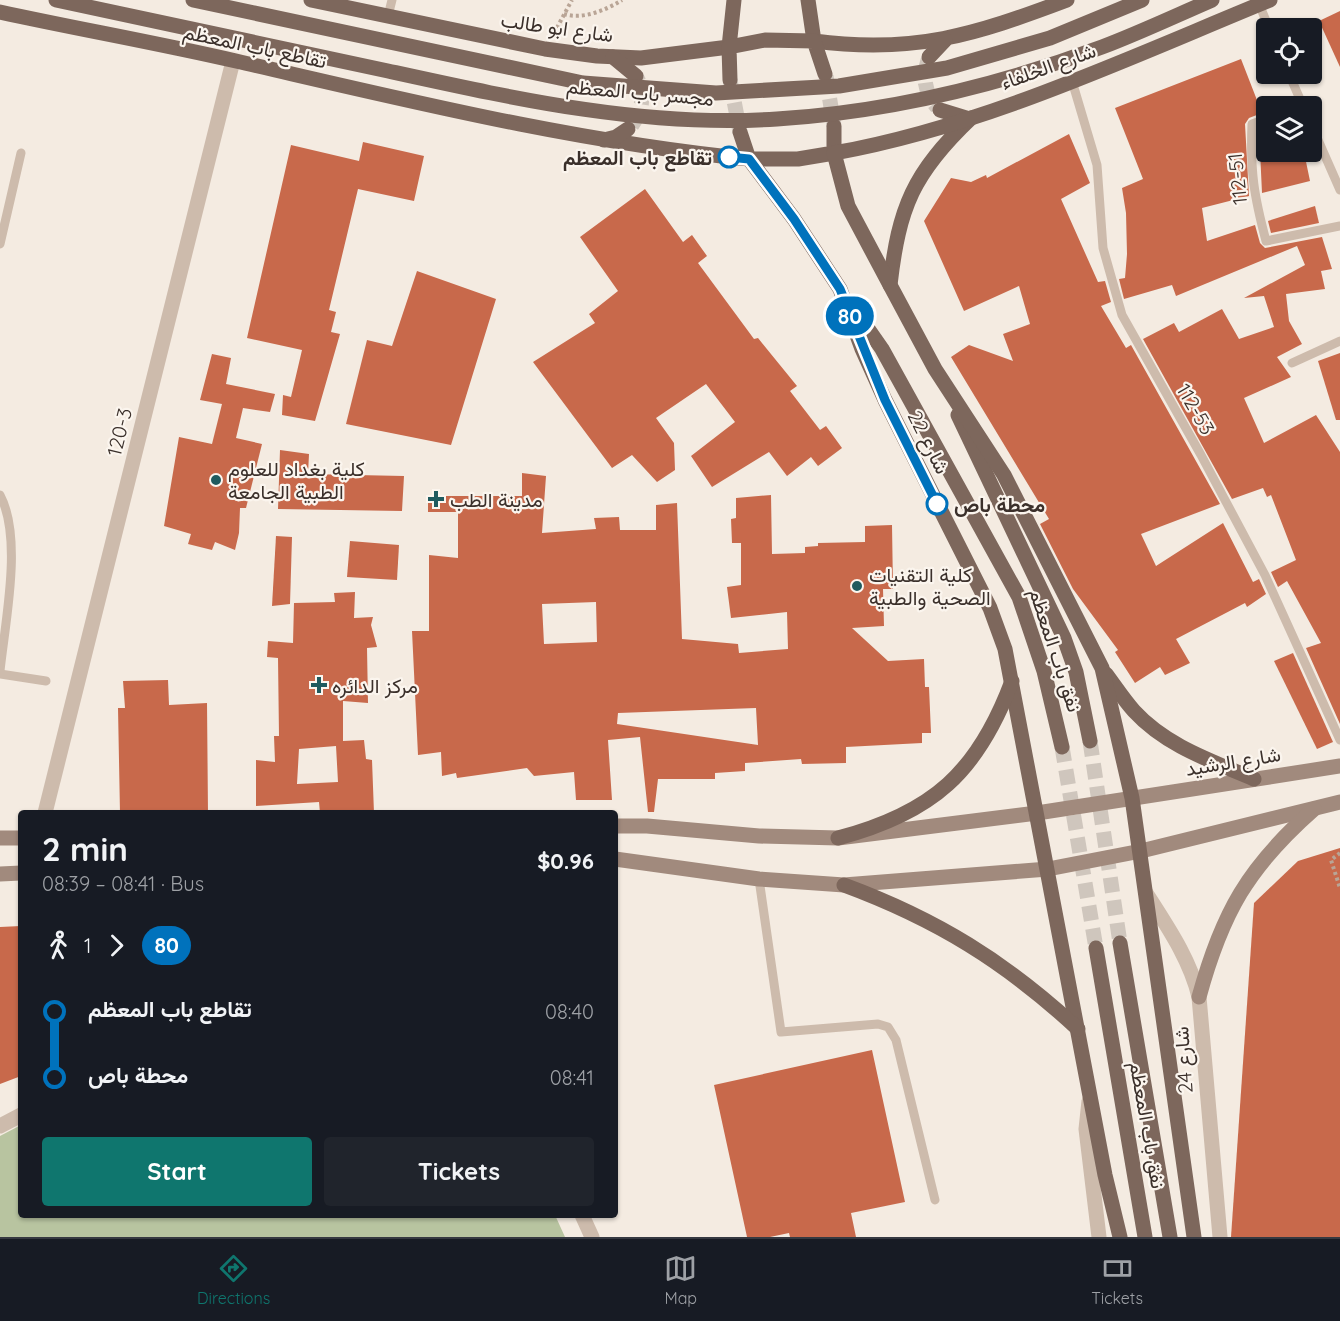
<!DOCTYPE html>
<html lang="en">
<head>
<meta charset="utf-8">
<style>
  :root { --surface:#171b24; --page:#20242c; --text:#f1f3f6; --muted:#9ea1a6; --line:#363941; --accent:#0f766e }
  body { margin:0; font-family:Quicksand,Vazirmatn,sans-serif; background:var(--page); color:var(--text); height:100vh; display:flex; flex-direction:column; font-size:22px; white-space:nowrap }
  * { box-sizing:border-box; margin:0 }
  p { font-size:20px; color:var(--muted) }
  .icon { flex:none; width:33px; height:33px; fill:none; stroke:currentColor; stroke-width:2; stroke-linecap:round; stroke-linejoin:round }
  .map { position:relative; flex:1; overflow:hidden }
  .details { position:absolute; left:18px; top:810px; width:600px; height:408px; display:flex; flex-direction:column; background:var(--surface); border-radius:6px; box-shadow:0 2px 4px #0004 }
  .details>* { flex:none }
  .badge { padding:0 12px; border-radius:20px; font-size:21px; line-height:39px }
  .buttons { position:absolute; left:1256px; top:18px; display:grid; gap:12px }
  .buttons a { display:grid; place-items:center; width:66px; height:66px; border-radius:6px; background:var(--surface); box-shadow:0 2px 4px #0004; font-size:30px }
  .map>.badge { position:absolute; translate:-50% -50%; box-shadow:0 0 0 3px #fff }
  .legs { display:flex; align-items:center; gap:9px; height:66px; padding:0 24px; font-size:20px }
  .legs p { margin-inline-start:auto }
  .overview { display:flex; align-items:center; justify-content:space-between; height:102px; padding:0 24px }
  h1 { font-size:33px; font-weight:800; line-height:45px }
  .primary-button { display:flex; gap:12px; margin-top:auto; padding:12px 24px }
  .primary-button a { flex:1; height:69px; border-radius:6px; background:var(--accent); color:#fff; font-size:24px; font-weight:800; line-height:69px; text-align:center }
  .primary-button a+a { background:var(--page); color:var(--text) }
  ul { padding:0 24px; list-style:none }
  li { display:flex; align-items:center; gap:21px; height:66px; font-size:22px }
  li i { display:grid; place-items:center; width:9px; height:100%; margin:0 8px; background:currentColor }
  li i::after { content:''; width:15px; height:15px; margin:-8px; border:4px solid; border-radius:50%; background:var(--surface) }
  li p { margin-inline-start:auto }
  li:first-child i { background:linear-gradient(#0000 50%,currentColor 0) }
  li:last-child i { background:linear-gradient(currentColor 50%,#0000 0) }
  .menu { display:flex; justify-content:space-around; align-items:center; height:84px; border-top:2px solid var(--line); background:var(--surface); font-size:16px; color:var(--muted) }
  .menu a { display:grid; justify-items:center; gap:3px }
  .menu .selected { color:var(--accent) }
  .map>svg:first-child { display:block }
  .green { fill:#b8c4a0 }
  .building { fill:#c8694b; fill-rule:evenodd }
  .lines { fill:none; stroke-linecap:round; stroke-linejoin:round }
  .primary-tunnel { stroke:#cfc6bd; stroke-width:15; stroke-dasharray:15 8; stroke-linecap:butt }
  .path { stroke:#b9a596; stroke-width:4; stroke-dasharray:3 3; stroke-linecap:butt }
  .service { stroke:#cdbbac; stroke-width:9 }
  .minor { stroke:#cdbbac; stroke-width:15 }
  .tertiary { stroke:#cdbbac; stroke-width:15 }
  .secondary { stroke:#a18a7d; stroke-width:15 }
  .primary { stroke:#7d675c; stroke-width:15 }
  .primary-bridge { stroke:#7d675c; stroke-width:15 }
  .line-1-casing { stroke:#fff; stroke-width:14 }
  .line-1 { stroke:#0072bc; stroke-width:9 }
  .stop-1-dot { fill:#fff; stroke:#0072bc; stroke-width:3 }
  .poi-dot { fill:#1f5a5e; stroke:#fbf5ee; stroke-width:2 }
  .labels { text-anchor:middle; dominant-baseline:central; stroke-width:4.5; stroke-linejoin:round; paint-order:stroke }
  .street-label { font-size:20px; fill:#3b302b; stroke:#fbf5ee }
  .stop-label { font-size:20px; font-weight:bold; fill:#3b302b; stroke:#fbf5ee; text-anchor:end }
  .poi-label { font-size:20px; fill:#3b302b; stroke:#fbf5ee; text-anchor:start }
</style>
</head>
<body>
<div class="map">
<svg width="1340" height="1237" viewBox="0 0 1340 1237">
  <rect width="100%" height="100%" fill="#f4ebe1"/>
  <!-- green -->
  <path class="green" d="M21,1125V1215H555L565,1237H0V1136Z"/>
  <!-- building -->
  <g class="building">
    <path d="M1340,11V67L1319,21Z"/>
    <path d="M1241,59L1262,113L1249,118L1245,124L1249,196L1202,208L1207,241L1255,225L1260,243L1265,248L1322,237L1332,269L1321,271L1325,289L1286,294L1289,321L1302,344L1277,357L1291,377L1244,398L1264,443L1316,415L1340,452V724L1306,648L1321,643L1287,581L1278,587L1271,572L1296,560L1271,495L1267,497L1263,488L1232,499L1143,339L1174,323L1179,332L1222,309L1239,339L1274,327L1264,296L1244,298L1305,265L1297,246L1176,296L1172,285L1124,299L1119,279L1125,278L1127,254L1126,213L1122,188L1143,179L1115,108Z"/>
    <path d="M1266,126V152H1304L1310,181L1262,193L1259,129Z"/>
    <path d="M1069,134L1090,183L1061,199L1098,282L1105,281L1111,302L1101,306L1126,348L1131,345L1220,504L1141,534L1156,566L1223,523L1253,582L1259,579L1266,594L1247,607L1245,603L1176,639L1190,663L1165,675L1160,667L1135,683L1115,652L1118,650L1073,589L1040,524L1049,519L951,357L969,345L1013,361L1003,334L1030,324L1019,286L964,311L924,221L951,178L971,182L986,175L987,178Z"/>
    <path d="M363,142L424,156L414,201L358,189L329,310L336,312L331,332L340,334L315,421L282,415L283,395L291,397L302,350L247,338L291,145L359,161Z"/>
    <path d="M645,189L683,242L692,235L707,256L698,263L754,339L758,338L797,386L790,391L820,430L826,426L842,448L818,466L811,457L787,476L769,452L712,487L691,456L735,422L706,384L656,418L674,443L675,470L657,482L632,455L612,468L533,362L595,323L589,314L618,291L580,237Z"/>
    <path d="M1315,206L1319,223L1271,233L1268,221Z"/>
    <path d="M417,271L496,299L451,445L346,424L367,340L392,346Z"/>
    <path d="M1340,353V420H1336L1318,361Z"/>
    <path d="M212,354L231,358L226,384L275,394L270,412L243,408L236,438L262,444L246,508H240L239,533L235,550L215,542L212,550L188,544L191,534L164,526L179,437L212,444L222,404L200,400Z"/>
    <path d="M280,450L309,454L308,474L404,476L402,511L278,509Z"/>
    <path d="M522,473L546,476L542,533L596,529L594,518L619,517L620,530H656V505L677,503L682,639L738,644L739,653L788,649L787,612L731,618L727,587L741,585V543H732L731,519L736,518V498L771,495L772,554L805,553V547L818,546V543L865,542V526L892,525L893,589H883L884,626L852,628L888,661L924,659L925,687H929L931,733H922V743L846,747V763L802,764L801,759L745,763V771L715,773V779H658L654,812H648L640,737L608,740L612,800H576L574,772L534,776L527,768L457,778L456,773L442,776L441,752L418,755L412,631H429V555L458,558V512H428V496H522ZM596,602L597,642L544,644L542,604ZM756,708L758,745L617,724L618,713Z"/>
    <path d="M276,536L292,537L290,604L272,606Z"/>
    <path d="M350,541L399,545L397,580L347,577Z"/>
    <path d="M355,592L354,618L373,617L371,625L377,647L367,648L368,703L343,701V741L364,740L366,759L372,760L374,813H320L319,802L256,806V760L275,762L274,736H279L278,658L267,657L268,641L293,643L294,603L335,602L334,593ZM336,746L338,782L297,784L299,749Z"/>
    <path d="M1293,653L1333,742L1317,749L1274,661Z"/>
    <path d="M168,680L169,705L207,703L208,813H120L118,708H125L123,681Z"/>
    <path d="M1340,848V1237H1231L1254,903L1298,861Z"/>
    <path d="M21,926V962H18L21,1076L0,1084V927Z"/>
    <path d="M872,1050L905,1202L851,1213L856,1237H790L789,1233L770,1237H747L714,1085Z"/>
  </g>
  <g class="lines">
    <!-- primary-tunnel -->
    <g class="primary-tunnel">
      <path d="M928,60C922,78 925,93 937,107"/>
      <path d="M826,76L834,126"/>
      <path d="M730,80L740,132"/>
      <path d="M632,125C643,111 645,93 637,78"/>
      <path d="M1090,741L1120,943"/>
      <path d="M1062,747L1096,948"/>
    </g>
    <!-- path -->
    <g class="path">
      <path d="M564,14C583,20 606,10 622,0"/>
      <path d="M554,33L572,0"/>
      <path d="M1340,853L1331,860L1340,888"/>
    </g>
    <!-- service -->
    <g class="service">
      <path d="M1259,4L1269,28"/>
      <path d="M388,16L392,0"/>
      <path d="M1289,74L1303,106"/>
      <path d="M1072,81L1097,165L1103,248L1122,315L1201,455L1265,575L1340,740"/>
      <path d="M1266,119L1252,124C1250,171 1254,196 1266,241L1340,226"/>
      <path d="M1311,124L1340,190"/>
      <path d="M0,244L21,153"/>
      <path d="M1292,363L1340,341"/>
      <path d="M0,495C23,538 5,622 0,671"/>
      <path d="M0,674L46,681"/>
      <path d="M759,879L781,1032L878,1024L888,1027L896,1040L935,1200"/>
    </g>
    <!-- minor -->
    <g class="minor">
      <path d="M45,813L233,61"/>
      <path d="M0,1126L21,1115"/>
      <path d="M582,1215L592,1237"/>
    </g>
    <!-- tertiary -->
    <g class="tertiary">
      <path d="M1146,893C1167,926 1190,959 1199,997L1220,1237"/>
      <path d="M1089,1101L1086,1129L1099,1237"/>
    </g>
    <!-- secondary -->
    <g class="secondary">
      <path d="M615,826H647L759,836L838,838L1037,813L1340,766"/>
      <path d="M0,838H21"/>
      <path d="M615,859L759,879L844,885L1048,869L1141,851L1340,802"/>
      <path d="M0,874L21,873"/>
      <path d="M1199,997C1222,913 1248,867 1314,809"/>
    </g>
    <!-- primary -->
    <g class="primary">
      <path d="M311,0L545,49L597,56L641,58L729,47L734,0"/>
      <path d="M808,0L814,41C915,54 974,35 1067,0"/>
      <path d="M0,12C78,29 158,43 236,61C406,100 575,142 749,159L794,219L840,289L862,349L885,400L990,608L1005,649L1105,1175L1120,1237"/>
      <path d="M613,57L636,76"/>
      <path d="M929,57L945,40"/>
      <path d="M730,80L729,47L765,40L814,41L825,74"/>
      <path d="M940,110L966,118"/>
      <path d="M740,132L749,159H798L834,153V126"/>
      <path d="M604,140L616,137L628,129"/>
      <path d="M890,285C899,207 913,173 971,118"/>
      <path d="M852,306L882,349L1019,597L1044,671L1062,747"/>
      <path d="M958,415L1064,638L1076,672L1090,741"/>
      <path d="M1106,674C1115,686 1124,700 1134,711C1166,746 1212,761 1254,779"/>
      <path d="M838,838C933,813 978,772 1012,681"/>
      <path d="M844,885C936,919 1006,962 1078,1029"/>
      <path d="M1120,943L1170,1237"/>
      <path d="M1096,948L1145,1237"/>
      <path d="M1194,1237L1132,798L1102,668L1004,475L935,369L890,285L848,206L834,153C985,126 1128,58 1270,0"/>
    </g>
    <!-- primary-bridge -->
    <g class="primary-bridge">
      <path d="M56,0C167,24 278,48 388,71C516,99 645,128 777,119C888,112 999,85 1102,47C1139,33 1175,16 1212,0"/>
      <path d="M193,0L583,83L716,93L839,86L947,68L1050,38L1142,0"/>
    </g>
  </g>
  <g class="lines">
    <!-- line-1 casing -->
    <g class="line-1-casing">
      <path id="line-1" d="M729,157L749,159L794,219L840,289L885,400L937,504"/>
    </g>
    <!-- line-1 -->
    <use href="#line-1" class="line-1"/>
  </g>
  <!-- markers -->
  <g class="stop-1-dot">
    <circle cx="729" cy="157" r="10"/>
    <circle cx="937" cy="504" r="10"/>
  </g>
  <g class="poi-dot">
    <circle cx="216" cy="480" r="6"/>
    <path d="M433 490h6v6h6v6h-6v6h-6v-6h-6v-6h6z"/>
    <circle cx="857" cy="586" r="6"/>
    <path d="M316 676h6v6h6v6h-6v6h-6v-6h-6v-6h6z"/>
  </g>
  <g class="labels">
    <!-- street labels -->
    <g class="street-label">
      <text transform="translate(557 27) rotate(8)">شارع ابو طالب</text>
      <text transform="translate(255 46) rotate(12)">تقاطع باب المعظم</text>
      <text transform="translate(1048 66) rotate(-20)">شارع الخلفاء</text>
      <text transform="translate(640 92) rotate(5)">مجسر باب المعظم</text>
      <text transform="translate(1237 179) rotate(-96)">112-51</text>
      <text transform="translate(1196 409) rotate(60)">112-53</text>
      <text transform="translate(119 432) rotate(-76)">120-3</text>
      <text transform="translate(929 442) rotate(63)">شارع 22</text>
      <text transform="translate(1056 650) rotate(72)">نفق باب المعظم</text>
      <text transform="translate(1233 761) rotate(-9)">شارع الرشيد</text>
      <text transform="translate(1183 1060) rotate(-94)">شارع 24</text>
      <text transform="translate(1148 1125) rotate(80)">نفق باب المعظم</text>
    </g>
    <!-- stop labels -->
    <g class="stop-label">
      <text x="712" y="157">تقاطع باب المعظم</text>
      <text x="954" y="504" text-anchor="start">محطة باص</text>
    </g>
    <!-- poi labels -->
    <g class="poi-label">
      <text x="228" y="468">كلية بغداد للعلوم<tspan x="228" dy="23">الطبية الجامعة</tspan></text>
      <text x="450" y="499">مدينة الطب</text>
      <text x="869" y="574">كلية التقنيات<tspan x="869" dy="23">الصحية والطبية</tspan></text>
      <text x="332" y="685">مركز الدائره</text>
    </g>
  </g>
</svg>
<div class="buttons">
<a><svg class="icon" aria-label="locate" viewBox="0 0 24 24"><circle cx="12" cy="12" r="6"/><path d="M12 2v4M12 18v4M2 12h4M18 12h4"/></svg></a>
<a><svg class="icon" aria-label="layers" viewBox="0 0 24 24"><path d="M12 4l9 5-9 5-9-5zM3 14l9 5 9-5"/></svg></a>
</div>
<b class="badge" style="left:850px;top:316px;background:#0072bc;color:#fff">80</b>
<section class="details">
<div class="overview"><div><h1>2 min</h1><p>08:39 – 08:41 · Bus</p></div><b>$0.96</b></div>
<div class="legs"><svg class="icon" aria-label="walk" viewBox="0 0 24 24"><circle cx="13" cy="4" r="2"/><path d="M13 8l-2 6 4 7M11 14l-3 7M7 12l3-4h3l4 4"/></svg>1<svg class="icon" aria-label="forward" viewBox="0 0 24 24"><path d="M9 5l7 7-7 7"/></svg><b class="badge" style="background:#0072bc;color:#fff">80</b></div>
<ul>
<li><i style="color:#0072bc"></i><b>تقاطع باب المعظم</b><p>08:40</p></li>
<li><i style="color:#0072bc"></i><b>محطة باص</b><p>08:41</p></li>
</ul>
<div class="primary-button"><a>Start</a><a>Tickets</a></div>
</section>
</div>
<nav class="menu">
<a class="selected"><svg class="icon" aria-label="directions" viewBox="0 0 24 24"><path d="M12 3l9 9-9 9-9-9zM9 14v-3h6M13 9l2 2-2 2"/></svg>Directions</a>
<a><svg class="icon" aria-label="map" viewBox="0 0 24 24"><path d="M3 6l6-2 6 2 6-2v14l-6 2-6-2-6 2zM9 4v14M15 6v14"/></svg>Map</a>
<a><svg class="icon" aria-label="tickets" viewBox="0 0 24 24"><path d="M3 7h18v10H3zM15 7v10"/></svg>Tickets</a>
</nav>
</body>
</html>
